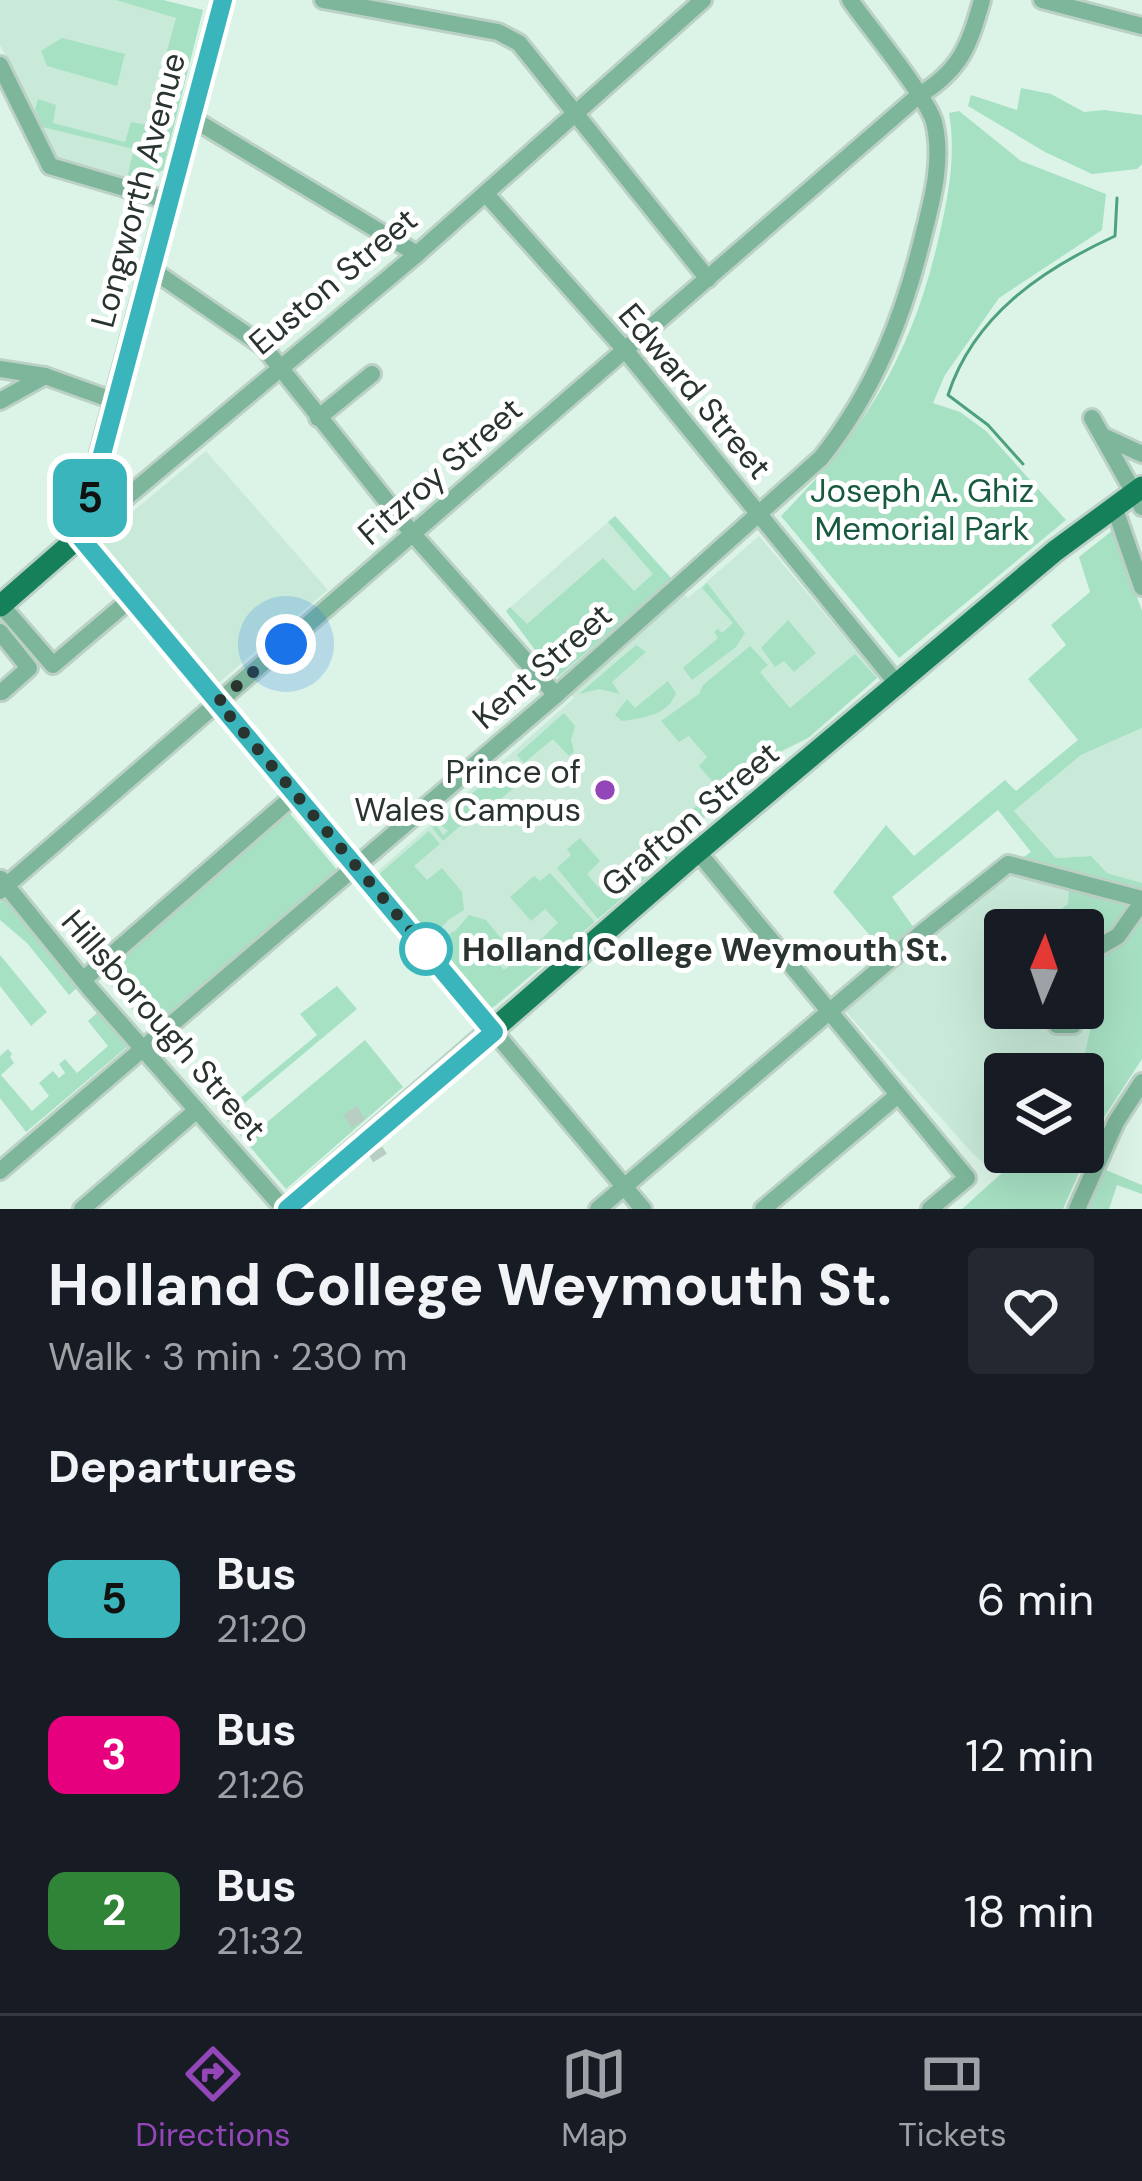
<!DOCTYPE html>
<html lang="en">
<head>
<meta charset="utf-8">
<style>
  :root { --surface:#171b24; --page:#242831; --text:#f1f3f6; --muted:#9ea1a6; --line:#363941; --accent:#9246b8 }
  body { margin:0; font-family:"DM Sans",sans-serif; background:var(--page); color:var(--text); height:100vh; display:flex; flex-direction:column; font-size:45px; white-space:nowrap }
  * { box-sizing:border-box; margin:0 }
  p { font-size:39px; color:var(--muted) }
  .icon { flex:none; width:66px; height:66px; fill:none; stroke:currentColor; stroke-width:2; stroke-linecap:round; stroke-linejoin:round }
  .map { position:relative; height:1209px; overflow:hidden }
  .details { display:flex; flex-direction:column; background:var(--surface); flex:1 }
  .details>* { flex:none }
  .badge { padding:0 24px; border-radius:18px; font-size:42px; line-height:78px }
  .needle { width:78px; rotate:2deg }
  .controls { position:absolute; left:984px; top:909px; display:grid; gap:24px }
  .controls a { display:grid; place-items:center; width:120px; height:120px; border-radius:12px; background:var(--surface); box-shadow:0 12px 48px #0002; font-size:60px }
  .you { position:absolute; width:60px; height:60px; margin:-30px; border:9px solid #fff; border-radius:50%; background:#1a73e8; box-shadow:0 0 0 18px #1a73e833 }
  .map>.badge { position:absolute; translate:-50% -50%; box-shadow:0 0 0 6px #fff }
  h2 { padding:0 48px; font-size:45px; line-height:108px }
  .round { display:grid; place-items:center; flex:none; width:126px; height:126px; border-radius:12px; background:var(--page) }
  .head { display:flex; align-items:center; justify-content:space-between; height:204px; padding:0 48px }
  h1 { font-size:57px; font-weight:800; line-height:90px }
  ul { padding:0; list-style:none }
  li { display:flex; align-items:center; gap:36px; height:156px; padding:0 48px }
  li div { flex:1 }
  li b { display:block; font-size:45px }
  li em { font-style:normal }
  li .badge { min-width:132px; font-weight:700; text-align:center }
  .menu { display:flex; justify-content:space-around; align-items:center; height:168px; border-top:3px solid var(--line); background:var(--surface); font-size:33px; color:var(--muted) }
  .menu a { display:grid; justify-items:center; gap:6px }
  .menu .selected { color:var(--accent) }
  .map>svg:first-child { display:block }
  .built { fill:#c9ead9 }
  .green { fill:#a7e1c4 }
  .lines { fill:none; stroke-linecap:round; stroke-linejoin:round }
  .stream { stroke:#4da27d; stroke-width:3 }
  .minor-tunnel { stroke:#b8cec2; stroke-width:16; stroke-dasharray:16 8; stroke-linecap:butt }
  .minor-casing { stroke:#bcd1c6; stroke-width:22 }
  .major-casing { stroke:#bcd1c6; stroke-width:27 }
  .minor { stroke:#7db69a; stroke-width:16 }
  .major { stroke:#16805a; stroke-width:21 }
  .line-casing { stroke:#fff; stroke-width:27 }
  .line { stroke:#39b5bb; stroke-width:18 }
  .walk { stroke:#2a342f; stroke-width:12; stroke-dasharray:0 21.6 }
  .poi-dot { fill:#9246b8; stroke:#fff; stroke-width:4.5 }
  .stop-dot { fill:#fff; stroke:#39b5bb; stroke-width:6 }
  .labels { text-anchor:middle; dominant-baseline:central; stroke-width:10; stroke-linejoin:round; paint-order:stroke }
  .street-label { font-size:33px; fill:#2a342f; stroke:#fff }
  .park-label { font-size:33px; fill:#185a40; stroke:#fff }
  .poi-label { font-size:33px; fill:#2a342f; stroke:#fff; text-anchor:end }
  .stop-label { font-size:33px; font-weight:bold; fill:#2a342f; stroke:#fff; text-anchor:start }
</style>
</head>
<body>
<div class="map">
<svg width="1142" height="1209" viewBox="0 0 1142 1209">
  <rect width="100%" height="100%" fill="#dcf4e7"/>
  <!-- built -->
  <g class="built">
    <path d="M0,0H163L203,10L141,182L58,160L0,45Z"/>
    <path d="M206,451L328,590L217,684L96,542Z"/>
    <path d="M615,516L688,598L759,536L878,677L809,738L782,752L689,832L676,852L495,1007L378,871L574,698L506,611Z"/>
    <path d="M1142,728V883L1106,873L1091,856L1056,858L1014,811L1081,755Z"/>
    <path d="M1018,861L1069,885L1068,904L1040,924L1044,930H1005V1008H1083V967L1096,1004L1080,1074H1005V1152H1025L997,1174L973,1154L834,998L914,928L919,934Z"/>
  </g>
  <!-- green -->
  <g class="green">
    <path d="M116,0H163L203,10L163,170L141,182L127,178L134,149L42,127L35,109L38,99L56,105L53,123L125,142L131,122L147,125L176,18Z"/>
    <path d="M62,38L125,54L117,86L47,66L41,51Z"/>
    <path d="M1021,88L1051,94L1084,112L1104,110L1142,115V164L1137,169L1092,174L1045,152L968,106L971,95L1017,110Z"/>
    <path d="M959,111L1021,161L1106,194L1102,230L999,298L945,375L933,403L960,412L986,431L1066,520L899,658L781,516C866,430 914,351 940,232C949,192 956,154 949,113Z"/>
    <path d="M615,516L672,579L556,678L506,611L510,607L527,624L603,558L634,591L653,574L608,522Z"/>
    <path d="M1113,530L1142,611V728L1081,755L1014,811L1056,858L1091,856L1107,873L1142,883V893L1018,861L1031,852L998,810L892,897L914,928L889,958L833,892L886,825L914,856L1005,780L1016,791L1078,740L1028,679L1066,645L1051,625L1090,592L1079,557Z"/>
    <path d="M707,583L745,633L736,647L692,680L683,668L718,638L714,632L718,629L722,633L733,623L702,588Z"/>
    <path d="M788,620L816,653L794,672L784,661L775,667L761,648Z"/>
    <path d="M636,645L646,652L612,682L620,694L599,689L579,694Z"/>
    <path d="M750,646L768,665L760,672L790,708L855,654L877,678L809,737L777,753L690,829L680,820L718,788L699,766L707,757L689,736L679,742L661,721L699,694L703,685Z"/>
    <path d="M668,681L676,693C669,714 645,718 622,721L615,715L627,699L635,708Z"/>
    <path d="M564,713L575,726L571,739L574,752L569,756L553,739L524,763L517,755Z"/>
    <path d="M511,760L524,775L523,780L487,811L495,822L488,827L475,813L443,841L432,828L436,824L443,835L448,831L438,823Z"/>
    <path d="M287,810L338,871L150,1029L100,973Z"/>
    <path d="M654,830L674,853L641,882L629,864L653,843L648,835Z"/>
    <path d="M429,831L440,844L414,866L427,880L442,868L462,892L464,910L448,920L435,935L424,934L388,891L390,887L384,886L377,876Z"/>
    <path d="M580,838L600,861L587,874L599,888L623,869L639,884L598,919L557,868L571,855L567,849Z"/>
    <path d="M550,873L595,922L547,962L534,946L558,923L545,909L531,921L510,897L534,876L540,881Z"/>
    <path d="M1069,885L1142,905V1059L1101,1122L1063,1209H962L1025,1152H1083L1080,1074L1096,1004L1083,967V930H1044L1039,924L1068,904Z"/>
    <path d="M4,900L77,988L69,995L27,943L0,920V903Z"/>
    <path d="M469,915L486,920L506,944L492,956L504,970L530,949L543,965L492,1008L438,950L439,940L456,930Z"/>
    <path d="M0,955L47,1012L31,1026L0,986Z"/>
    <path d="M337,986L357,1009L241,1106L248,1115L234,1127L221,1114L317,1035L300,1014Z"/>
    <path d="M98,1012L127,1047L26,1132L0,1098V1056L8,1049L12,1054L10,1057L14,1063L1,1075L32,1111L49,1096L39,1083L53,1071L59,1078L65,1073L59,1064L65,1059L77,1073L108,1046L88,1021Z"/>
    <path d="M365,1040L403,1087L286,1189L240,1135L253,1123L259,1129Z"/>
    <path d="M1106,1170L1142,1185V1194L1117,1185L1109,1209H1089Z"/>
  </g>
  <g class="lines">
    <!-- stream -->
    <path class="stream" d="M1023,464L988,425L948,395C974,315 1043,269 1115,236L1117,198"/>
    <!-- minor-tunnel -->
    <path class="minor-tunnel" d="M350,1110L380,1158"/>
    <!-- minor casing -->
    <g class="minor-casing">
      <g id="minor">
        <path d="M323,0L498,32L519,43L708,279"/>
        <path d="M1042,0L1142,26"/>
        <path d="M0,65L50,166L169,201"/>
        <path d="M193,119L417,254"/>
        <path d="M486,194L626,351L899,686"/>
        <path d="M151,269L263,346L412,533L556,695"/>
        <path d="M0,369L45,376L115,401"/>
        <path d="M0,401L45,376"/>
        <path d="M318,418L372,374"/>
        <path d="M1092,418L1142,507"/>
        <path d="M1105,437L1142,454"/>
        <path d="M1114,506L1142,587"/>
        <path d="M1,605L53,665L132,598"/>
        <path d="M0,632L29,668L2,692"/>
        <path d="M698,852L967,1178L930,1209"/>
        <path d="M1,879L91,990L284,1209"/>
        <path d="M0,891L918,96C961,70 969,46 982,0"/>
        <path d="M1083,956L1118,936L1142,902"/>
        <path d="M83,980L296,794"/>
        <path d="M1057,1025H1073L1081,1008"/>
        <path d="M0,1171L556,695L821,458C875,390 904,316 924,232C933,197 943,159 934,122C927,97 868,26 850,0"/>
        <path d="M82,1209L197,1110"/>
        <path d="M598,1209L919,935L1008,864L1142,899"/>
        <path d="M643,1209L79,537L417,254L703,0"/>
        <path d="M763,1209L898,1095"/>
        <path d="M1077,1209L1116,1122L1142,1082"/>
      </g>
    </g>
    <!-- major casing -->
    <g class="major-casing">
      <g id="major">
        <path d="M0,606L79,537L223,0"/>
        <path d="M287,1209L689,859L1055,551L1142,487"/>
      </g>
    </g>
    <!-- minor -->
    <use href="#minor" class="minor"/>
    <!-- major -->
    <use href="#major" class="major"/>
  </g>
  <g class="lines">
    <!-- line casing -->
    <g class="line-casing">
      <path id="line" d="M223,0L80,537L494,1032L287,1209"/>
    </g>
    <!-- line -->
    <use href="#line" class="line"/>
    <!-- walk -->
    <path class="walk" d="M286,644L218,702L426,949"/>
  </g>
  <!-- markers -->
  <circle class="poi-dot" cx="605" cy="790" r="12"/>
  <circle class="stop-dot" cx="426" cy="949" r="24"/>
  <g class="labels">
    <!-- street labels -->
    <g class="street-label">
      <text transform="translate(138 190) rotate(-75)">Longworth Avenue</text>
      <text transform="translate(333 281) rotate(-40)">Euston Street</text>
      <text transform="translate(695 391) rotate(50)">Edward Street</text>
      <text transform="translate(440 471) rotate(-41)">Fitzroy Street</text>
      <text transform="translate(542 666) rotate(-41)">Kent Street</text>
      <text transform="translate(690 819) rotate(-40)">Grafton Street</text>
      <text transform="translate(164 1025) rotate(49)">Hillsborough Street</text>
    </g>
    <!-- park labels -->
    <g class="park-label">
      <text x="922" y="490">Joseph A. Ghiz<tspan x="922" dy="38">Memorial Park</tspan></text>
    </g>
    <!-- poi labels -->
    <g class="poi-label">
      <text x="581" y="771">Prince of<tspan x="581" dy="38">Wales Campus</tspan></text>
    </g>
    <!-- stop labels -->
    <g class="stop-label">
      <text x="462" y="949">Holland College Weymouth St.</text>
    </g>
  </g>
</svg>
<div class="controls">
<a><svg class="needle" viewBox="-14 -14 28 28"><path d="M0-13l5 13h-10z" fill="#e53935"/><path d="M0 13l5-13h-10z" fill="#9ea1a6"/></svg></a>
<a><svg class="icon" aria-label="layers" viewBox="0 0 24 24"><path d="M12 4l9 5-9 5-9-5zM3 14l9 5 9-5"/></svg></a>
</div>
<div class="you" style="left:286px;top:644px"></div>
<b class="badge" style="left:90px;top:498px;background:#39b5bb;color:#111">5</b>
</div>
<section class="details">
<div class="head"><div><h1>Holland College Weymouth St.</h1><p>Walk · 3 min · 230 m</p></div><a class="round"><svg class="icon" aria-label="heart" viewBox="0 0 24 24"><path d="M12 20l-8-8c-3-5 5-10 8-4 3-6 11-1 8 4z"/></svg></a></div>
<h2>Departures</h2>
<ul>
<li><span class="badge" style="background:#39b5bb;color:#111">5</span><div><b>Bus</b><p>21:20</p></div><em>6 min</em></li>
<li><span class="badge" style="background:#e6007e;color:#fff">3</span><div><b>Bus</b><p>21:26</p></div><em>12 min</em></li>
<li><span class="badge" style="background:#308437;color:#fff">2</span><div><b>Bus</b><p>21:32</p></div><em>18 min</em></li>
</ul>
</section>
<nav class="menu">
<a class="selected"><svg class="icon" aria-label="directions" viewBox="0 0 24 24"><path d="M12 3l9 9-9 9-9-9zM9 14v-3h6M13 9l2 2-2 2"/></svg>Directions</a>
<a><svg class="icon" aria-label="map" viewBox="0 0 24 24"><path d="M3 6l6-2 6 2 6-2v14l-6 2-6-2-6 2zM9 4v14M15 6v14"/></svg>Map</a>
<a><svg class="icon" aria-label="tickets" viewBox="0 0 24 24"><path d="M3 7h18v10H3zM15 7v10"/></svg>Tickets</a>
</nav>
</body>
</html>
